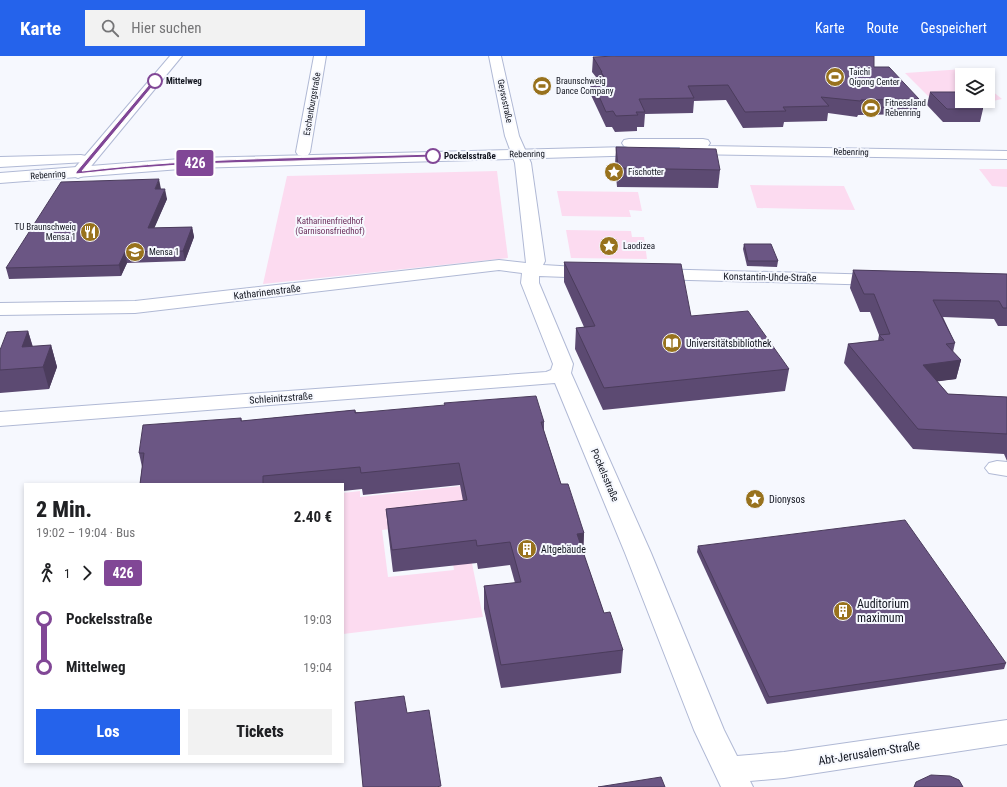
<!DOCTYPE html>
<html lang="de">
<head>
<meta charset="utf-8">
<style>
  :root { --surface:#fff; --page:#f2f2f2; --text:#202124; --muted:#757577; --accent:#2563eb }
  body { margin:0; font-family:"Roboto Condensed",sans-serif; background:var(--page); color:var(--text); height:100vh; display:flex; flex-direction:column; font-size:15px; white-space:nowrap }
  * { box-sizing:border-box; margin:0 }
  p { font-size:13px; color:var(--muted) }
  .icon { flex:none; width:22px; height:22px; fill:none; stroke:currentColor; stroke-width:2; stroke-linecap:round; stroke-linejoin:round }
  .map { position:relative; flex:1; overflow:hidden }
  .drawer { position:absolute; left:24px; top:427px; width:320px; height:280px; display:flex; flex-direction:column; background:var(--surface); border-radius:0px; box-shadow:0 2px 6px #0003 }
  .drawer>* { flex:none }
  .badge { padding:0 8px; border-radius:3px; font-size:14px; line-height:26px }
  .buttons { position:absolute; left:955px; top:12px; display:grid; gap:8px }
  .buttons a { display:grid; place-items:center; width:40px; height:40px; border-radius:0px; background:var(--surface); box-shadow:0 2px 6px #0003; font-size:20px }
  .map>.badge { position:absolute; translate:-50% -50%; box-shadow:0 0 0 2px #fff }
  .legs { display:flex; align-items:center; gap:6px; height:44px; padding:0 12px; font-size:13px }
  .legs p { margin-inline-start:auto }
  .overview { display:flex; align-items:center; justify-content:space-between; height:68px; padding:0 12px }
  h1 { font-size:22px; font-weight:800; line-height:30px }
  .cta { display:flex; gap:8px; margin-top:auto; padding:8px 12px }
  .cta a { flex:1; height:46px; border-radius:0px; background:var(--accent); color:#fff; font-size:16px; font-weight:800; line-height:46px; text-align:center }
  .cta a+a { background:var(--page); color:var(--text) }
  ul { padding:0 12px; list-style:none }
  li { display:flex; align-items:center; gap:14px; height:48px; font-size:15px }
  li i { display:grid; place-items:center; width:6px; height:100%; margin:0 5px; background:currentColor }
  li i::after { content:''; width:10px; height:10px; margin:-5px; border:3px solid; border-radius:50%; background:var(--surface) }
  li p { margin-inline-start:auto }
  li:first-child i { background:linear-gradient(#0000 50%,currentColor 0) }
  li:last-child i { background:linear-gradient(currentColor 50%,#0000 0) }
  header { display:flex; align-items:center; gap:24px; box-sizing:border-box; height:56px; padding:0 20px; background:var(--accent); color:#fff }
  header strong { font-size:19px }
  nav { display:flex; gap:22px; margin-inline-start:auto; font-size:14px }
  .search { width:280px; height:36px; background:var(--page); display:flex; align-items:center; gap:10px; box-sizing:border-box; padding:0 14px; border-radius:0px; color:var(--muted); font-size:15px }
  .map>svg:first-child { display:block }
  .green { fill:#fcdbf0 }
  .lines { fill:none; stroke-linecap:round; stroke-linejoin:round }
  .street-casing { stroke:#b0b9d5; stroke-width:2 }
  .secondary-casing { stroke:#b0b9d5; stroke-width:2 }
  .primary-casing { stroke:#b0b9d5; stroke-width:2 }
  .street { fill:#fff; fill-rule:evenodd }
  .secondary { fill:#fff; fill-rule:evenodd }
  .primary { fill:#fff; fill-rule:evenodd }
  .wall { fill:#5c4a72 }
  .shaded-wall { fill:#4b3c5c }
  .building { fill:#6b5684; stroke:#4b3c5c }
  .line-1 { fill:#814796; stroke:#fff }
  .stop-1-dot { fill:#fff; stroke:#814796; stroke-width:2 }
  .labels { text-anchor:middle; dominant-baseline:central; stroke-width:4; stroke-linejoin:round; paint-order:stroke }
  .far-poi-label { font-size:9px; fill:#12151f; stroke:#f6f8fe; text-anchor:start }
  .far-stop-label { font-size:9px; font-weight:bold; fill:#12151f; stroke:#f6f8fe; text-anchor:start }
  .far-street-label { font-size:9px; fill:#12151f; stroke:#f6f8fe }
  .far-park-label { font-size:9px; fill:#6c2e5b; stroke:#f6f8fe }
  .street-label { font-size:10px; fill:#12151f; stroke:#f6f8fe }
  .poi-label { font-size:10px; fill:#12151f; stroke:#f6f8fe; text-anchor:start }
  .near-poi-label { font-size:12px; fill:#12151f; stroke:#f6f8fe; text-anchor:start }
  .near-street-label { font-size:12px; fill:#12151f; stroke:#f6f8fe }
</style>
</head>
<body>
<header>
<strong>Karte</strong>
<div class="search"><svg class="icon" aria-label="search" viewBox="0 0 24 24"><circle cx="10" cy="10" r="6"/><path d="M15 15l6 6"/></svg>Hier suchen</div>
<nav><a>Karte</a><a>Route</a><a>Gespeichert</a></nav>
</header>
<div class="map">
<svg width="1007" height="731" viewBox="0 0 1007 731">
  <rect width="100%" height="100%" fill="#f6f8fe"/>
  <!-- green -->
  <g class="green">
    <path d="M964,13L971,19H962V45H988V35H992L1002,43L965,51L934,46L905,17Z"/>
    <path d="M979,113H1007V131L992,130Z"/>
    <path d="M497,115L508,202L263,228L287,120Z"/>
    <path d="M750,129L844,130L855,154L757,152Z"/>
    <path d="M557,135L638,136L642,155L629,154L631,161L562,160Z"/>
    <path d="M566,174L631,175L632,181H644L647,203L571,202Z"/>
    <path d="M470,429L476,455L446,466L382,474L388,521L454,514L451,495L469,493L483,561L343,578V437L360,435V441Z"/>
  </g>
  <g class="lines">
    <!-- street casing -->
    <g class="street-casing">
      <g id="street">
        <path d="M314,0H326L310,96L308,99L303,100L298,99L296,96Z"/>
        <path d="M489,0H501L519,80L531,107L545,205L543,209L594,212L600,213L603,217L600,221L594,222L539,220V227L573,308L571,317L651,497L724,674L737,700L784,696L1007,664V688L784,722L750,725L753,731H721L694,674L625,497L555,327L0,370V356L546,316L551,314L553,308L521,227L522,217L499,214L135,257L0,259V247L135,245L499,204L526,207L515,107L505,80Z"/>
        <path d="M652,213L882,219L888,220L891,224L888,228L882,229L652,223L646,222L643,218L646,214Z"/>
        <path d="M997,405L1007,406V420L989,417L985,412L989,407Z"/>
      </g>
    </g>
    <!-- secondary casing -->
    <g class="secondary-casing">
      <path id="secondary" d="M170,0H182L83,120L78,122L73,120L70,117L73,114Z"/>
    </g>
    <!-- primary casing -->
    <g class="primary-casing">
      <g id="primary">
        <path d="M629,83H703L708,84L710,87L708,90L1007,95V103L686,98L681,97L679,94L680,91H649L653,95L651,98L646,99L193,112L0,127V117L193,102L628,91L624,90L622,87L624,84Z"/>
        <path d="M81,99L86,100L88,103L86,106L0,111V101Z"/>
      </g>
    </g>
    <!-- street -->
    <use href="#street" class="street"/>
    <!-- secondary -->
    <use href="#secondary" class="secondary"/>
    <!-- primary -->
    <use href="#primary" class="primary"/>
  </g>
  <!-- wall -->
  <g class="wall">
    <path d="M593,1L874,11L919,43L916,58L858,59L857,61L828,57L827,65L784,66L783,71L743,72L726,44L694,45L693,57L645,58L644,71H637V75L615,76L612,71H606L590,37L591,22L596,21L592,16Z"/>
    <path d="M930,36L983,53L980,66H943L927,49Z"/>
    <path d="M616,91L720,114L718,132L617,131L615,109Z"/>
    <path d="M161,133L167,143L154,172L192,171L194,181L185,205L127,207L121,220L9,223L6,212Z"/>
    <path d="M744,188L778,205L777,211L747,210L743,193Z"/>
    <path d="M564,206L691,260L789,313L785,335L603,354L575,293L576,272L584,271L564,226Z"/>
    <path d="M853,214L1007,218V270H998L994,263L943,261L955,287L953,296L961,304L956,323L937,325L948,338L1007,341V405L1004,398L913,393L844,307L848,288L878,285L879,279L870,256H860L850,232Z"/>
    <path d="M28,275L33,291L51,289L57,311L49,333L0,337V294Z"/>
    <path d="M355,354L356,356L544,366V375L561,428L584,477L583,496L604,557L623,594L621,617L501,632L484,553V530L515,527L510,509L478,513L477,507L393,516L388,475L386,453L463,445L460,429L363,439L362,433L343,435V428H140L142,411L139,397L241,362L242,365Z"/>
    <path d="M698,490L1006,607L1004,613L767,648L697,496Z"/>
  </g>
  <!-- shaded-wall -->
  <g class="shaded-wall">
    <path d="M159,123L161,133H155Z"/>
    <path d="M165,133L167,143L150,182L148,172Z"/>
    <path d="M192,171L194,181L185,205L183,195Z"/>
    <path d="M125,196L127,207L121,220L119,209Z"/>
    <path d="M28,275L34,296L22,291Z"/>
    <path d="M51,289L57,311L49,333L43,311Z"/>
    <path d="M961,304L956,323L918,328L923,309Z"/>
    <path d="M584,477L583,499L577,478Z"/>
  </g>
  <!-- building -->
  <g class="building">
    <path d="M617,0H874V11H889L919,43L861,44L860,45L821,41L829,50L783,51L786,55L745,56L728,29L688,30L694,42L639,43L645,56H636L638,59L616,60L613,55L606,56L591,22L604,21L601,16H602L593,1Z"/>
    <path d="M930,36H962V45H975L983,53H947Z"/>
    <path d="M616,91L716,93L720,114L618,112Z"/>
    <path d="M159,123L155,133H165L148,172L192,171L183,195L125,196L119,209L6,212L61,126Z"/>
    <path d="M744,188H771L778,205H748Z"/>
    <path d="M564,206L681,208L691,260L748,255L789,313L604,332L576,272L595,270Z"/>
    <path d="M853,214L1007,218V252H1003L999,245L933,244L955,287L946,288L961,304L923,309L948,338L1007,341V378L918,373L848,288L884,284L879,279L890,278L874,238H864Z"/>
    <path d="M28,275L22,291L51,289L43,311L0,314V294L7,276Z"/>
    <path d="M536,340L544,366H541L561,428H568L584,477L577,478L604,557L610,556L623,594L501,609L484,530L521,526L510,486L477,490L476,484L392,494L386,453L467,444L459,407L361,417L360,411L263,420V428H140L144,397H139L143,369L241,362V365L355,354V357L445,349L444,347Z"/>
    <path d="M905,464L1006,607L769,641L698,490Z"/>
    <path d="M404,640L407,657L429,654L441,730L436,731H363L355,646Z"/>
    <path d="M931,719L950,720L959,724L963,731H914L916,726Z"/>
    <path d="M661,721L665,731H598Z"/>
  </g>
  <!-- line-1 -->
  <path class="line-1" d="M153,24L157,25L82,115C198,101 316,102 433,98L436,100L433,101L193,108L125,113L76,118V116Z"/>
  <!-- icons -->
  <defs>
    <g id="stadium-disc" transform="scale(1)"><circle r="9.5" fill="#98721d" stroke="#f6f8fe"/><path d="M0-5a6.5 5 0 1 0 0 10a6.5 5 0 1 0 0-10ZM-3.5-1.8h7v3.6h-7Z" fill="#fff"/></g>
    <g id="sight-disc" transform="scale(1)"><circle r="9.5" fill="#98721d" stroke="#f6f8fe"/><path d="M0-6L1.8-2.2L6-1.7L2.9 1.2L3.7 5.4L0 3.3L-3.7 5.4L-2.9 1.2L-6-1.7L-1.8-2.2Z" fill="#fff"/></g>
    <g id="restaurant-disc" transform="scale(1)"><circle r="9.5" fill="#98721d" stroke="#f6f8fe"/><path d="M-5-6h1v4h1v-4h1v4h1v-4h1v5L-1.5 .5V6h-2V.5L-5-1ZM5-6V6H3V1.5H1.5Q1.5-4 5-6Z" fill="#fff"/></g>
    <g id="university-disc" transform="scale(1)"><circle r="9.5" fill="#98721d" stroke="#f6f8fe"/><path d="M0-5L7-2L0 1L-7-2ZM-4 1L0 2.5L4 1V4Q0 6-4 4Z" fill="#fff"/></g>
    <g id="library-disc" transform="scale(1)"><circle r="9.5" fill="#98721d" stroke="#f6f8fe"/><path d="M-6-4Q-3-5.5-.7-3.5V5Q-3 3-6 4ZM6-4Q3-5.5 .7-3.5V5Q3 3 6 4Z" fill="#fff"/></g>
    <g id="building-disc" transform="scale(1)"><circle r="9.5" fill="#98721d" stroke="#f6f8fe"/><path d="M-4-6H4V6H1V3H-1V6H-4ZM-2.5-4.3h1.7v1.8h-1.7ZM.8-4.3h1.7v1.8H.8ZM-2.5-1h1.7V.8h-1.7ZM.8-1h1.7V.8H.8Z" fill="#fff"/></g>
  </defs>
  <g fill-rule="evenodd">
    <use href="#stadium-disc" x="835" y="21"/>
    <use href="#stadium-disc" x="542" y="30"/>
    <use href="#stadium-disc" x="871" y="52"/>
    <use href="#sight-disc" x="614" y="116"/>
    <use href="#restaurant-disc" x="90" y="176"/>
    <use href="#sight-disc" x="609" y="190"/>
    <use href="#university-disc" x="135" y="196"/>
    <use href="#library-disc" x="672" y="287"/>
    <use href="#sight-disc" x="755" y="443"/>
    <use href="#building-disc" x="527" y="493"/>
    <use href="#building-disc" x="843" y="555"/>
  </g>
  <!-- markers -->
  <g class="stop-1-dot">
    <circle cx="155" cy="25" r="7"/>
    <circle cx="433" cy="100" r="7"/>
  </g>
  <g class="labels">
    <!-- far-poi labels -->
    <g class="far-poi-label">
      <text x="849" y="16">Taichi<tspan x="849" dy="10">Qigong Center</tspan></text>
      <text x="556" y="25">Braunschweig<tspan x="556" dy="10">Dance Company</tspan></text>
      <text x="885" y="47">Fitnessland<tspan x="885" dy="10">Rebenring</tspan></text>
      <text x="628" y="116">Fischotter</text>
      <text x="76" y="171" text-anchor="end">TU Braunschweig<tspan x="76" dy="10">Mensa 1</tspan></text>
      <text x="623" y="190">Laodizea</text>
      <text x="149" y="196">Mensa 1</text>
    </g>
    <!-- far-stop labels -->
    <g class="far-stop-label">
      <text x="166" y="25">Mittelweg</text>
      <text x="444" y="100">Pockelsstraße</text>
    </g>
    <!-- far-street labels -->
    <g class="far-street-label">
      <text transform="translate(505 45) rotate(78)">Geysostraße</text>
      <text transform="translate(312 48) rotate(-80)">Eschenburgstraße</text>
      <text transform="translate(851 96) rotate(1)">Rebenring</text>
      <text transform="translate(527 98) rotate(-1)">Rebenring</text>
      <text transform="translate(48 119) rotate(-4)">Rebenring</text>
    </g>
    <!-- far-park labels -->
    <g class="far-park-label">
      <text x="330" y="165">Katharinenfriedhof<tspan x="330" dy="10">(Garnisonsfriedhof)</tspan></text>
    </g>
    <!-- street labels -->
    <g class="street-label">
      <text transform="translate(770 221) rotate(1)">Konstantin-Uhde-Straße</text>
      <text transform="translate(267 236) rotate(-7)">Katharinenstraße</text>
      <text transform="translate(281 342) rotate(-4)">Schleinitzstraße</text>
      <text transform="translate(605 419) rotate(67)">Pockelsstraße</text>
    </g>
    <!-- poi labels -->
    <g class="poi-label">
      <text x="686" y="287">Universitätsbibliothek</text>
      <text x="769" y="443">Dionysos</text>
      <text x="541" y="493">Altgebäude</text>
    </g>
    <!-- near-poi labels -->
    <g class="near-poi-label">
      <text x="857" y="548">Auditorium<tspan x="857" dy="14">maximum</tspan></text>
    </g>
    <!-- near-street labels -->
    <g class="near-street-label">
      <text transform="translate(869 697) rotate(-9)">Abt-Jerusalem-Straße</text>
    </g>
  </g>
</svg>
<div class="buttons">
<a><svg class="icon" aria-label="layers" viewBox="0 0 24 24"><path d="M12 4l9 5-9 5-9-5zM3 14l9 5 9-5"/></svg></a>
</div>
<b class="badge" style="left:195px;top:107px;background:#814796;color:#fff">426</b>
<section class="drawer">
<div class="overview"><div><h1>2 Min.</h1><p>19:02 – 19:04 · Bus</p></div><b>2.40 €</b></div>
<div class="legs"><svg class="icon" aria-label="walk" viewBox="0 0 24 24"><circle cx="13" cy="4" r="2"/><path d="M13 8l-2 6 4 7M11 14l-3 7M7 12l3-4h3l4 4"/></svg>1<svg class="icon" aria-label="forward" viewBox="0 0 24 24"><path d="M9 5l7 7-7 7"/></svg><b class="badge" style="background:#814796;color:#fff">426</b></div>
<ul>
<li><i style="color:#814796"></i><b>Pockelsstraße</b><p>19:03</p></li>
<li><i style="color:#814796"></i><b>Mittelweg</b><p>19:04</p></li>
</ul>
<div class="cta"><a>Los</a><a>Tickets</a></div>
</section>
</div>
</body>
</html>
